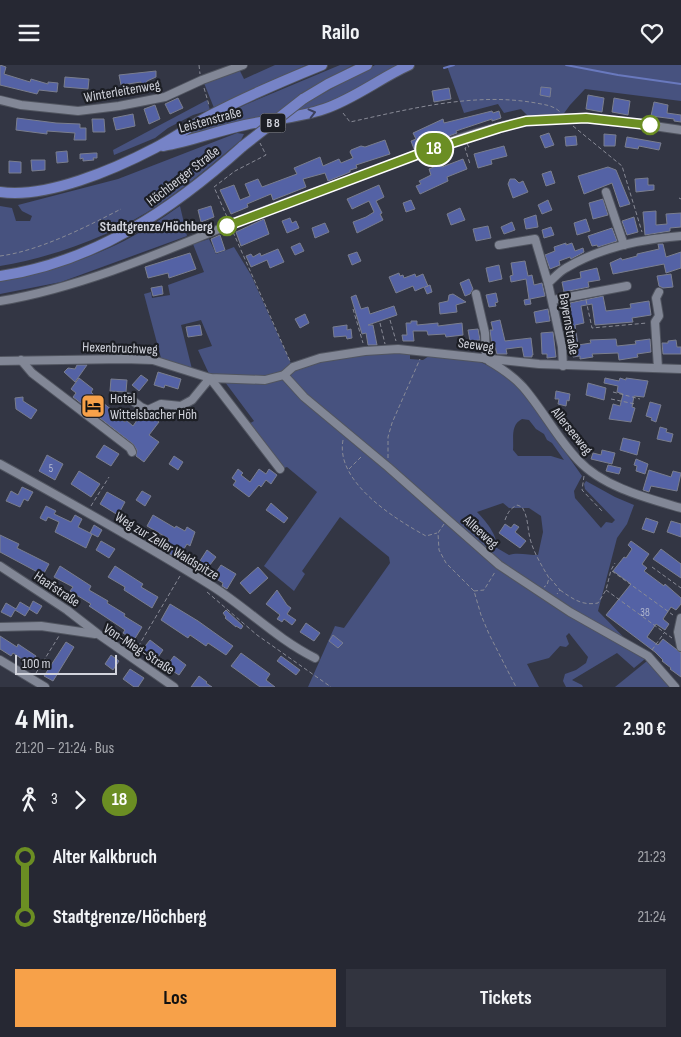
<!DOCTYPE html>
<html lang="de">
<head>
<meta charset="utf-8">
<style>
  :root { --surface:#262833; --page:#32343f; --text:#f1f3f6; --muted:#a4a6ac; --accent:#f7a149 }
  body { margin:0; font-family:"Sofia Sans Condensed",sans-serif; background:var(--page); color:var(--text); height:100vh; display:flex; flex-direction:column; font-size:19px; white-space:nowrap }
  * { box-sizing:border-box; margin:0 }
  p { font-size:16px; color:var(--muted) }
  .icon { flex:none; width:28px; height:28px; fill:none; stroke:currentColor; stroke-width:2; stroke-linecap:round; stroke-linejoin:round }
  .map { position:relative; height:622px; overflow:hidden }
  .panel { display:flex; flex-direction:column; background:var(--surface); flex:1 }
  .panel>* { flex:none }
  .badge { padding:0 10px; border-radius:16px; font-size:18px; line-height:32px }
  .scale { position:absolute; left:15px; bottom:12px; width:102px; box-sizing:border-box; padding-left:5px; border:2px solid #d2d4dd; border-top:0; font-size:14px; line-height:18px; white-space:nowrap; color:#d2d4dd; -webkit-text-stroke:4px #1c1e24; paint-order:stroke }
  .map>.badge { position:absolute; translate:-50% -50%; box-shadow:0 0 0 2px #fff }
  .legs { display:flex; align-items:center; gap:8px; height:55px; padding:0 15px; font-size:16px }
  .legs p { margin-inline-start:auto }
  .headline { display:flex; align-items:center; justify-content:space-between; height:85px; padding:0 15px }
  h1 { font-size:28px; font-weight:700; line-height:38px }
  .button { display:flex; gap:10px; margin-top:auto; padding:10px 15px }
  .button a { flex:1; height:58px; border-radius:0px; background:var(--accent); color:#111; font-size:20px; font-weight:700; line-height:58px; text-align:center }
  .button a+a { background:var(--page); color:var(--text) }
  ul { padding:0 15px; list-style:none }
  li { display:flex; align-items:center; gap:18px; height:60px; font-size:19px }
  li i { display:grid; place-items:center; width:8px; height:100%; margin:0 6px; background:currentColor }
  li i::after { content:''; width:12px; height:12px; margin:-6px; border:4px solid; border-radius:50%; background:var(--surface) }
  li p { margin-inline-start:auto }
  li:first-child i { background:linear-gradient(#0000 50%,currentColor 0) }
  li:last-child i { background:linear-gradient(currentColor 50%,#0000 0) }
  header { display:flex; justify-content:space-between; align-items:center; height:65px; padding:0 15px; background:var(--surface); font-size:22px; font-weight:700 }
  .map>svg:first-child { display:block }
  .green { fill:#47527f; fill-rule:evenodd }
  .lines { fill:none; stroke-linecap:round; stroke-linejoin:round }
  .stream { stroke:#6979be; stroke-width:2 }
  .building { fill:#5462a5; stroke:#7a7e8e }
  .minor-casing { stroke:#515560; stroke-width:10 }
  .major-casing { stroke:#515560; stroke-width:12 }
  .path { stroke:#888a96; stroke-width:1; stroke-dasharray:4 2.5; stroke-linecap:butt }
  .minor { stroke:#828796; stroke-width:8 }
  .major { stroke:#7683c7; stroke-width:10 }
  .major-bridge-casing { stroke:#515560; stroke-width:12; stroke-linecap:butt }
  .major-bridge { stroke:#7683c7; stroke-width:10 }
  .oneway { stroke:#3c415d }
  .line-1-casing { stroke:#fff; stroke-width:11 }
  .line-1 { stroke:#6b8e23; stroke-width:8 }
  .stop-1-dot { fill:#fff; stroke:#6b8e23; stroke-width:2.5 }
  .labels { text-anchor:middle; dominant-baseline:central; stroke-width:4.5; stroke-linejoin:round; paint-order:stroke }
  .number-label { font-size:11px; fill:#b2b8cf }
  .shield { fill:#1c1e24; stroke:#9b9da6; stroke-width:1 }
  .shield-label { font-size:12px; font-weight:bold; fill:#d2d4dd }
  .street-label { font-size:14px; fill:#d2d4dd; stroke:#1c1e24 }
  .stop-label { font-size:14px; font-weight:bold; fill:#d2d4dd; stroke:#1c1e24; text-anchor:end }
  .poi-label { font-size:14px; fill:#d2d4dd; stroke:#1c1e24; text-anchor:start }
</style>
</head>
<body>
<header><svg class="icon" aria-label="menu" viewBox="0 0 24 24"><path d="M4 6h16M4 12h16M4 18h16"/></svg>Railo<svg class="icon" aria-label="heart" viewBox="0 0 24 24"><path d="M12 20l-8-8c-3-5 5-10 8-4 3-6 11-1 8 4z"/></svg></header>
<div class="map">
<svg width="681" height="622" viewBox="0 0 681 622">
  <rect width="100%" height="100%" fill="#333644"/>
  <!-- green -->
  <g class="green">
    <path d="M275,0H306L214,43L204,18L240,6L244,14Z"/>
    <path d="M340,0H353L300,29L306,38L375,0H399L348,28L317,42L227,59L169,77L247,39Z"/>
    <path d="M452,0H681V36L585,24L570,40L562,51L529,52L521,44L504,48L498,39L464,48L447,1Z"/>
    <path d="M207,35L210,45L193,50L168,63L155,73L114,90L113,85Z"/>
    <path d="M237,68L244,69L241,75C215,97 188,120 160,139C114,170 54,192 0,201V141L12,143L16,156H30L32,151L22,146L18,140L118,114Z"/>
    <path d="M180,141L187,171L61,217L0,229V215C43,209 86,195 124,176C144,166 162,153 180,141Z"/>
    <path d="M209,174L216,189L234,182L251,210L293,303L328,293L401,286L410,289V294L423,295L429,291L478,296L500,306L520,322L582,411L574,426L575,433L601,463L606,457L612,458L615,455L585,424L584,419L586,416L615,432L634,440L627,459L617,473L598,546L645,594L634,603L617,588L572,615L582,620L583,622H566L563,616L565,609L576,605L586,598L588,592L569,568L566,571L569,579L566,582L560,581L549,593L527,599L539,622H308L335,561L344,563L390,498L389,492L340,452L302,506L305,509L294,526L264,501L317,427L287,402L281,404L247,360L254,356L222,313L210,311L198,285L212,281L201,255L181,260L192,304L161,293L144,229L151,227L152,233L170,230L168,220L204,207L193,179ZM522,354L529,355L536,364L544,369L547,375L552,378L564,395L551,391H518L513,385C514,374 510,360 522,354ZM503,438L509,443H529L541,451L543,467L538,490C530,490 516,487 509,490L497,483C498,471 486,456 477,447Z"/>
    <path d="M647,596L678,622H615Z"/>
  </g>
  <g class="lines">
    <!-- stream -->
    <g class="stream">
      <path d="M566,0L618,10L681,19"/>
      <path d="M444,3L454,0"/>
    </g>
  </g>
  <!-- building -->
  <g class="building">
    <path d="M0,0L6,2L4,9L30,17L31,14L48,19V17L58,18L57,27L39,25L37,29L0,20Z"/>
    <path d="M156,6V12L147,16V18L141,19V17L121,20L119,10Z"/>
    <path d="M65,12L89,14L88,24L64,22Z"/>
    <path d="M541,22L551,23L550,32L540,30Z"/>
    <path d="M449,23L451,34L434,37L432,26Z"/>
    <path d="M588,30L604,33L602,47L586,44Z"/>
    <path d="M178,33L183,43L170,49L165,39Z"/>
    <path d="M614,33L630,36L628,50L612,47Z"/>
    <path d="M654,37L668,40L667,48L681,50V57L674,56V54L651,51Z"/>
    <path d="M155,40L160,54L149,59L144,44Z"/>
    <path d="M492,46L493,48L499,46L501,53L492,56V54L456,66L457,68L414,84L411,76L416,74L413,68L443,54L444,58Z"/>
    <path d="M133,49L135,61L116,65L113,53Z"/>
    <path d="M17,53L56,58L80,59V63H86V75H74L75,68L47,66V69L16,65Z"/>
    <path d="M92,54H104L105,67H93Z"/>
    <path d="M549,68L554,80L545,83L540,71Z"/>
    <path d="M604,69L616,70L615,81H604Z"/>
    <path d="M576,71L577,80L566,81L565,72Z"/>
    <path d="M627,72L661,78L659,85L639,81L638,84L625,82Z"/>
    <path d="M385,75L390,89L356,100L357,103L350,105V107L328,116L325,108L303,114L306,122L273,135L271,129L247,139L248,142L231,149L220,125L234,120L240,135L250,131L245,119L258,114L262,122L297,109L294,103L320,92L323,101L339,94L341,98L353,93L350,87L351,85L361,81L365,82Z"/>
    <path d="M504,81L507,91L491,95L492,99L478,103L474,89Z"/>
    <path d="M67,86L68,97L57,98L56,87Z"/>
    <path d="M94,88H97V93H93L94,95L83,96V93L80,94V89Z"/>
    <path d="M463,94L467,104L447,112L448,116L420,129L416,121L421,119L419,116L431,110L429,104L441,99L442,102Z"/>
    <path d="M31,95H45V105L32,106Z"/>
    <path d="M9,96L21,97V108H9Z"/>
    <path d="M608,102L616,105L630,139L620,142L612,118L584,129L578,111Z"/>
    <path d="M551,106L555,118L546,121L542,109Z"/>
    <path d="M648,113V120H654V125L636,127L635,114Z"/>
    <path d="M510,114H515L519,118L523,116L528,127L513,133L508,119Z"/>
    <path d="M379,120L384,132L376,136L382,148L380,149L383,155L357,168L353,157L366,152L374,147L369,136L352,144L347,134Z"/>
    <path d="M603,134L608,150L593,154L589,138Z"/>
    <path d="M411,135L415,144L406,147L403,138Z"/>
    <path d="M548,135L552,145L542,149L538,140Z"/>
    <path d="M211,141L214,152L201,157L198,145Z"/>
    <path d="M460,143L465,155L451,160L447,149Z"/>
    <path d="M656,146V160L667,159L666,149L681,148V162L670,163V166L645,170L643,147Z"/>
    <path d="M536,150L538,162L526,164L524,154Z"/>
    <path d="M634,152L638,167L627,170L622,156Z"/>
    <path d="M290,153L292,158L296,156L299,163L287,168L282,156Z"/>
    <path d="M264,154L269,169L241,181L236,167Z"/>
    <path d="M586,154L590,166L577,170L574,158Z"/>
    <path d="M512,157L515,165L504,169L501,162Z"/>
    <path d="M325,158L329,167L315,173L312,163Z"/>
    <path d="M488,161L491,173L476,176L473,164Z"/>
    <path d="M551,162L554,170L544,173L542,165Z"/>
    <path d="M612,163L617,176L598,182L597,180L592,181L588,171Z"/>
    <path d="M220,170L225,185L216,188L211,174Z"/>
    <path d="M300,178L304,186L295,190L291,182Z"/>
    <path d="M566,178V180L572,178L575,186L583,183L584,187L571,194L570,192L559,196L560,200L550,204L545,190L555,186L554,182Z"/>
    <path d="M658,179H663L666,192L681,187V203L666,208L664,199L613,209L610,198L621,193L622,195L637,191V189L659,184Z"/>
    <path d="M278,184L284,197L270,203L267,195L251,202L246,191L251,189L253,192L260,188L261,191Z"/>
    <path d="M357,187L361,196L352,200L348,190Z"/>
    <path d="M190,188L196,204L169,213L168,208L148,213L145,202Z"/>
    <path d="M525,196L528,211L532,210L534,220L542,218L545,231L530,234L531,239L525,240L524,235L529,234L526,214L511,217L510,211L513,210L511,198Z"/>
    <path d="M499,200L502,214L489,217L486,203Z"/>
    <path d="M597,203L600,215L588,217L589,222L564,227L562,217L581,213L580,207Z"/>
    <path d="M399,208L400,211L403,210L404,213L415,209L416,212L423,209L428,221L425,222L430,220L432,227L427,229L424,222L415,226L413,221L396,228L389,212Z"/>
    <path d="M671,209L673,222L663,223L659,221L657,211Z"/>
    <path d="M469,214L473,224L470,229L465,231L460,218Z"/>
    <path d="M162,221L163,229L153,231L151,223Z"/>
    <path d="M496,228L498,237L495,238L496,241L489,242L486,230Z"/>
    <path d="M453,229L466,237L456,240L457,247L440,249L439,238L448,236L449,230Z"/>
    <path d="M356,230L361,244L368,242L370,249L394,241L397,250L368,260H373L377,280H368L366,268L362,269L351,232Z"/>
    <path d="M603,231L606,246L631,243L630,239L649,236L651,250L632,253L633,257L595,260L592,239L581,241L584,258L575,260L578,280L591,278L590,275L616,274L617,281L636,279L635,276L650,274L651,287L637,289L638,292L619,295L618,288L592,289L593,292L580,294V291L573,292L569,261H567L564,247L571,246L570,238Z"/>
    <path d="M548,244L550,256L536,258L534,247Z"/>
    <path d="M305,249L309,258L300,263L295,254Z"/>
    <path d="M500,255L505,276L531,273L533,290H532V292H524L522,282L506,284L507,289H497L495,281H492L490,265H493L491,257Z"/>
    <path d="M411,256H417V260L438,258V261L462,258L463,270L446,272L445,269L428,270L427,266H413L414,276H403L402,270H407L406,258H411Z"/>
    <path d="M200,260L202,270L188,272L186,262Z"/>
    <path d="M347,260V265L351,264L352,273L347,274L346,271L334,272L333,262Z"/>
    <path d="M478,264L480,275L470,276L468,265Z"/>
    <path d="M553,267L556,292L547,293V289H542L541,268Z"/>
    <path d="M676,275L677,282H681V289H663L662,278H668V276Z"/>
    <path d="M77,300H87L75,317L64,307L68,303L75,304Z"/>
    <path d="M158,307L181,314L178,324L165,320L164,323L154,320Z"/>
    <path d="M141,310L148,315L139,326L132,320Z"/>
    <path d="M79,313L93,324L91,327L95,331L93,334L102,340L103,338L112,345L111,347L125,357L126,355L133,361L142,348L150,350L159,357L149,370L159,377L144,397L136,391L137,385L133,379L73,332L76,328L71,324Z"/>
    <path d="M605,313L619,316L620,313L626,315V313L648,316L644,332L634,331L632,342L635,343L631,357L609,354L613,339L620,341L623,329L617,327L618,321L604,318Z"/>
    <path d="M111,314L127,315L126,327L110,326Z"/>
    <path d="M588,318L606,323L604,335L586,330Z"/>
    <path d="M556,326L570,329L569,336L567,335L566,341L558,339L559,334H555Z"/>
    <path d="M23,332V336L37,345L31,354L16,344L15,333Z"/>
    <path d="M650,337L661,340L656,357L651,355L652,353L646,351Z"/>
    <path d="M660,362L667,364L666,367L673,369L671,377L657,374Z"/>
    <path d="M623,373L640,377L637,390L620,385Z"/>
    <path d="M104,380L119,389L111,401L96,392Z"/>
    <path d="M602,385L615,388L612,399L591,394L593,388L601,390Z"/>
    <path d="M47,390L63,399L55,415L39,406Z"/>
    <path d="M174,391L183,397L178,405L169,399Z"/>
    <path d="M636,394L648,399L645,409L636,406L637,401L634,400Z"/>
    <path d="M608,400L621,403L619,409L606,406Z"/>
    <path d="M238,404L243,408L241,410L250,417L259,404L266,409L269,404L277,410L271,419L266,415L261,422L259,420L249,432L233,420L236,416L232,413Z"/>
    <path d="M649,405L671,412L673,406L681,408L677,426L651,421L649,427L643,425Z"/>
    <path d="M79,406L100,419L91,432L71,419Z"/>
    <path d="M22,422L33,427L28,436L24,434L20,442L6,436L11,426L18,430Z"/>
    <path d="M142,426L151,431L145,441L136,435Z"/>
    <path d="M107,427L125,437L118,450L100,439Z"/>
    <path d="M271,438L288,453L284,458L266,445Z"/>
    <path d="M46,441L56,446L54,449L71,457L75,450L82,454L78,462L92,469L86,483L55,467L59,457L48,452L46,456L40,453Z"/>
    <path d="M153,450L175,463L176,461L185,466L187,462L195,467L190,481L187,479L182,487L180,486L176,493L164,485L169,474L147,461Z"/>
    <path d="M646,453L658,457L654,468L642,464Z"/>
    <path d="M671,456L681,459V472L667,467Z"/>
    <path d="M505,459L511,463L514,459L519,462L515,467L526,476L520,483L499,468Z"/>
    <path d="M94,460L102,465L98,472L90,468Z"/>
    <path d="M0,470L19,479L17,483L49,499L43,510L0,487Z"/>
    <path d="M101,476L115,484L109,493L96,485Z"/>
    <path d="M631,476L649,489L642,499L647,503L644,506L664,521L665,519L681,533V539L676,545L671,542L663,554L669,559L665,565L656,559L647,572L658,580L663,574L681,588V612L670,604L671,603L662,596L663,595L655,587L606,550L631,519L613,506L624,492L626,493L632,484L628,480Z"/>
    <path d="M661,484L681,499V513L653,494Z"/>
    <path d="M207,485L216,492L206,505L198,499Z"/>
    <path d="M221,500L236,509L227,524L222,521L223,518L213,512Z"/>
    <path d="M60,501L91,521L89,525L108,536L107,538L125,549L124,551L142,562L134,575L123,568L125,565L89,541L91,539L70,526L73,522L54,512Z"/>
    <path d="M115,501L143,519L141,522L158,532L152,543L124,525L125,522L108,512Z"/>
    <path d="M258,502L268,513L250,529L240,518Z"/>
    <path d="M277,525L287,540L291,543L287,549L296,555L292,560L284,554L282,557L277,554L280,550L266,539Z"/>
    <path d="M33,536L42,541L37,549L29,544Z"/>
    <path d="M20,537L30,543L25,551L15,545L11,552L1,547L6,538L16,544Z"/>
    <path d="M170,539L198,556L233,581L226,590L208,578L206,581L190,570L188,573L161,555Z"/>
    <path d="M226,545L243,561L241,564L236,561V562L225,553L226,552L223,548Z"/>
    <path d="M306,558L320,568L314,576L300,567Z"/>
    <path d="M333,570L343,578L338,583L329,576Z"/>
    <path d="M0,571L17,582L18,579L36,591L31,600L13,588L11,591L0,584Z"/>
    <path d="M150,575L163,585L156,595L142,585Z"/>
    <path d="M66,577L74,582L53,616L44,611Z"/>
    <path d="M241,588L270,609L266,615L275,622H260L231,601Z"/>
    <path d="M111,590L119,596L113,605L105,599Z"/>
    <path d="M174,591L186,600L179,610L166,602Z"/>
    <path d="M281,591L300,605L296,610L277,596Z"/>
    <path d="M130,604L144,613L138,622H134L123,614Z"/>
    <path d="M199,611L207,617L206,618L212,622H191Z"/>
  </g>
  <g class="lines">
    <!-- minor casing -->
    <g class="minor-casing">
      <g id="minor">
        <path d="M0,35L21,40L78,46L119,41L165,32L202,15L243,0"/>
        <path d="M606,127L624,180"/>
        <path d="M499,180L535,174L548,218"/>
        <path d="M476,229L485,268L486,294"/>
        <path d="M553,235L627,221"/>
        <path d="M0,236C84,222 172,183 251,151C293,134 336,120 379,104C424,87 478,63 527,56C579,49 629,57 681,65"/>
        <path d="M21,295L32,308L130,383L132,387"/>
        <path d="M0,296L124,294L153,295L210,313L265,315L284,310L293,302L320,293L365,286L398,284L539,299L681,304"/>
        <path d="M489,296C501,303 514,312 523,322C543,345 557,373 578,395C603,422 647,433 681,443"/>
        <path d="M563,301L562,282L548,218C554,213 560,206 566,203C599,183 643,174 681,171"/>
        <path d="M658,303L655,257L659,251L656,233L659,227"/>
        <path d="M284,310L304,332L388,402L499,500L570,547L648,591L675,622"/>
        <path d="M128,332L141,342L148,345L161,339L181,341L192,335L210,313L280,404"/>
        <path d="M0,399C71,438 143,478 212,521C248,544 277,574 315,593"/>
        <path d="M0,501L67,545L98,569L174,622"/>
        <path d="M681,553L678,567L681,582"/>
        <path d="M0,562L41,561L95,569"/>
        <path d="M0,595L45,622"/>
      </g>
    </g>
    <!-- major casing -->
    <g class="major-casing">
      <g id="major">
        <path d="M303,34L328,19L367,0"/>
        <path d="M163,81C191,76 217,66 245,60C271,54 298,53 324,44C354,34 380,13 409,0"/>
        <path d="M0,127C46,134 115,104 155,83C174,73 192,60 211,50C247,31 285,15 322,0"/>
        <path d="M0,211C95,197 173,144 243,81"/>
      </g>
    </g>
    <!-- path -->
    <g class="path">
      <path d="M199,0L200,9"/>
      <path d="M204,23L209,40"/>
      <path d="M343,48L350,57C410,44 474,27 536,38C545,40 553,40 560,47"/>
      <path d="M573,61L622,101L642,167"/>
      <path d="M467,79L469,82L465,83L470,99"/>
      <path d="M679,133L681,134"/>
      <path d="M227,152L214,122L235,106L266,90L260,78"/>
      <path d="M233,167L290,296"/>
      <path d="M0,191C39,186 86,162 121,144"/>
      <path d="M586,235L592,263L647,258"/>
      <path d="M353,244L363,278"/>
      <path d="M390,255L396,276"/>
      <path d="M380,258L385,279"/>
      <path d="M613,327L640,334"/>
      <path d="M611,334L635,339"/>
      <path d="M343,375C335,417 395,454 426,471L437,468"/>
      <path d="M388,393V372L392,358L420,294"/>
      <path d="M349,404L362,391"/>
      <path d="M584,411L582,425L603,447"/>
      <path d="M91,441L109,412"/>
      <path d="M505,455C508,447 510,444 517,440L522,442C529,453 527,465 531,477C535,490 542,501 549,513L547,520L544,522"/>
      <path d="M444,459L438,468L439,485L446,498L474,526L481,550L489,569L516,622"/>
      <path d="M652,502L681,523"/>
      <path d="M612,506L673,550"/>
      <path d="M550,513L560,525L557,529"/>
      <path d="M560,525C573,534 582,541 598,538L606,525L611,505L615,498"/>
      <path d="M606,525L672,573"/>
      <path d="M474,526L484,525L495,507"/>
      <path d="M207,527L257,570L331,622"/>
      <path d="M652,585L664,568"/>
      <path d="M135,587L180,511"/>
      <path d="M36,608L59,571"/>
    </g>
    <!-- minor -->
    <use href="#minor" class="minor"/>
    <!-- major -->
    <use href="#major" class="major"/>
    <!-- major-bridge casing -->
    <g class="major-bridge-casing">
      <path id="major-bridge" d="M243,81L303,34"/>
    </g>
    <!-- major-bridge -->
    <use href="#major-bridge" class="major-bridge"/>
  </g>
  <!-- one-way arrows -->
  <defs><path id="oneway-chevron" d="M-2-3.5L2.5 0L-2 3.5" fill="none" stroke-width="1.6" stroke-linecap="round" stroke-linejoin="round" transform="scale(1.25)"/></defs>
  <use class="oneway" href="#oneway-chevron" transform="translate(312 48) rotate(-14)"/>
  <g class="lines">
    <!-- line-1 casing -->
    <g class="line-1-casing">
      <path id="line-1" d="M227,161L424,87L499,63L526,56L586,53L650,60"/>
    </g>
    <!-- line-1 -->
    <use href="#line-1" class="line-1"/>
  </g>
  <!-- icons -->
  <defs>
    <g id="hotel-square" transform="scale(1.25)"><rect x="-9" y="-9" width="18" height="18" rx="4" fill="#f7a149" stroke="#1c1e24"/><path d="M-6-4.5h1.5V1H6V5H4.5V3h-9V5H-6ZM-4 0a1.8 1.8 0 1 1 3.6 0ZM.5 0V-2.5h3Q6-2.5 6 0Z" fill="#111"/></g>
  </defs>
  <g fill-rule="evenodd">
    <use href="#hotel-square" x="93" y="341"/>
  </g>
  <!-- markers -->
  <g class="stop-1-dot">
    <circle cx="650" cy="60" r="9"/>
    <circle cx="227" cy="161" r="9"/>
  </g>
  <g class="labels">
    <!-- number labels -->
    <g class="number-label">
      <text x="51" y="403">5</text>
      <text x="645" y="547">38</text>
    </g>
    <!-- shield labels -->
    <rect class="shield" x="260.5" y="48.5" width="25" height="19" rx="4"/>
    <g class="shield-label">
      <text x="273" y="58">B 8</text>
    </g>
    <!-- street labels -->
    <g class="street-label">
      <text transform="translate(122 26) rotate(-10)">Winterleitenweg</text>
      <text transform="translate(210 55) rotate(-15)">Leistenstraße</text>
      <text transform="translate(183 111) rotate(-38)">Höchberger Straße</text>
      <text transform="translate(569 259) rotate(80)">Bayernstraße</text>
      <text transform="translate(476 280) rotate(8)">Seeweg</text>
      <text transform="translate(120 283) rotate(2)">Hexenbruchweg</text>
      <text transform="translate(572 366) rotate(51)">Allerseeweg</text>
      <text transform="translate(481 467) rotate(42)">Alleeweg</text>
      <text transform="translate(167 481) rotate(31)">Weg zur Zeller Waldspitze</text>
      <text transform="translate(57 524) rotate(34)">Haafstraße</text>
      <text transform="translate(139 584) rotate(33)">Von-Mieg-Straße</text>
    </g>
    <!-- stop labels -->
    <g class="stop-label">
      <text x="213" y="161">Stadtgrenze/Höchberg</text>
    </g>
    <!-- poi labels -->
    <g class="poi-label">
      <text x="110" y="333">Hotel<tspan x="110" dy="16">Wittelsbacher Höh</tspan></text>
    </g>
  </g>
</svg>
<div class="scale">100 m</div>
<b class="badge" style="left:434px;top:84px;background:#6b8e23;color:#fff">18</b>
</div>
<section class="panel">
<div class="headline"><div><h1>4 Min.</h1><p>21:20 – 21:24 · Bus</p></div><b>2.90 €</b></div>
<div class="legs"><svg class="icon" aria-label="walk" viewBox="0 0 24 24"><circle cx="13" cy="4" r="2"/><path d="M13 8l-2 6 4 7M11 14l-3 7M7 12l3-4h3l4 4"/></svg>3<svg class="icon" aria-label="forward" viewBox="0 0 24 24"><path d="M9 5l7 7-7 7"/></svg><b class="badge" style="background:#6b8e23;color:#fff">18</b></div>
<ul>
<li><i style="color:#6b8e23"></i><b>Alter Kalkbruch</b><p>21:23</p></li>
<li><i style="color:#6b8e23"></i><b>Stadtgrenze/Höchberg</b><p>21:24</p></li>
</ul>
<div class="button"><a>Los</a><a>Tickets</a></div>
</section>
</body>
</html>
